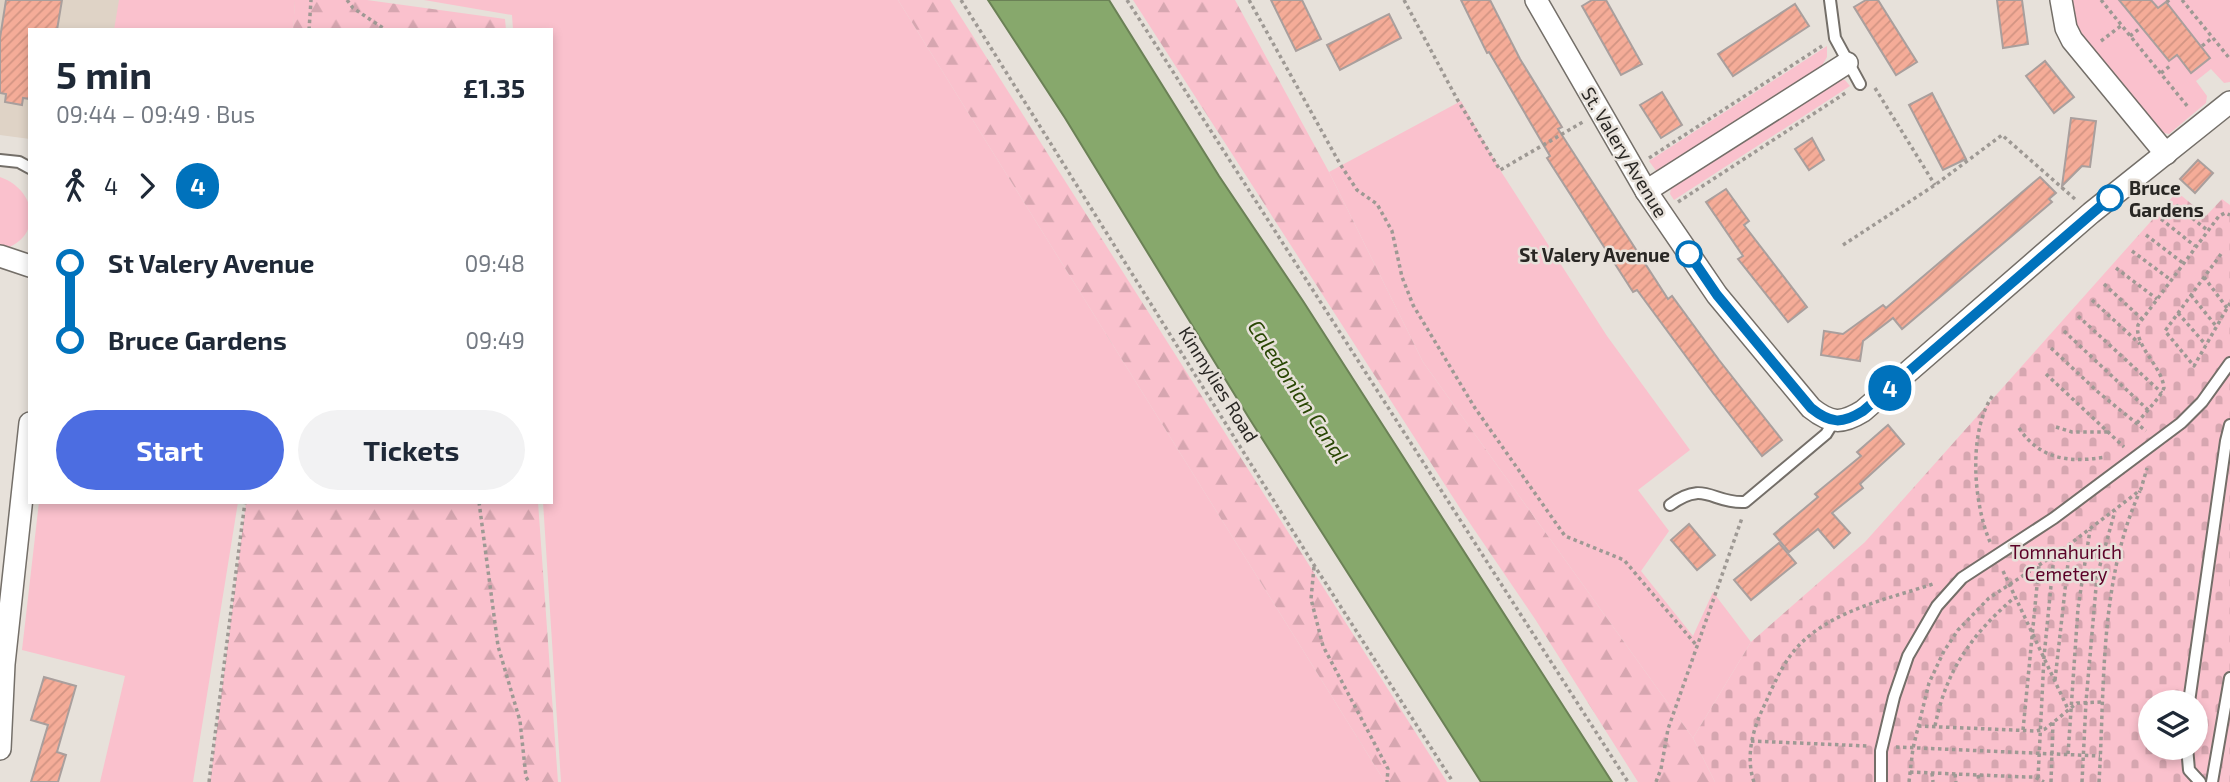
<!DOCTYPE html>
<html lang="en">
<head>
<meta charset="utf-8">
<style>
  :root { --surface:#fff; --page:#f2f2f3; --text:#1f2937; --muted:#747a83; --accent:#4c6de1 }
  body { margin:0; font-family:"Exo 2",sans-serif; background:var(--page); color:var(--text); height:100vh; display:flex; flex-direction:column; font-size:26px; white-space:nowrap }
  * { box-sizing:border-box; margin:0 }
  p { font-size:23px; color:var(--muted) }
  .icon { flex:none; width:38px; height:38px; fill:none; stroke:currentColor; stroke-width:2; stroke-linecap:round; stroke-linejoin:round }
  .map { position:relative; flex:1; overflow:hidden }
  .side { position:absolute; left:28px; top:28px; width:525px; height:476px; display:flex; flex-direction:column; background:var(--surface); border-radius:0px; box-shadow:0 4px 10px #0003 }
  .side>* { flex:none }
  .badge { padding:0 14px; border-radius:23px; font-size:24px; line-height:46px }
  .buttons { position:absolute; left:2138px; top:690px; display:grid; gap:14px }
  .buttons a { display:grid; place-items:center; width:70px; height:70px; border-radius:50%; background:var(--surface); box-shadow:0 4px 10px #0003; font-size:35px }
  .map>.badge { position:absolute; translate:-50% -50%; box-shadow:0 0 0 4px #fff }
  .legs { display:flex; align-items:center; gap:10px; height:77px; padding:0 28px; font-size:23px }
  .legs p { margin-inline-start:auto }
  .overview { display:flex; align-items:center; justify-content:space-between; height:119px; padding:0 28px }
  h1 { font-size:38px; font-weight:700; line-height:52px }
  .primary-button { display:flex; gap:14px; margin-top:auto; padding:14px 28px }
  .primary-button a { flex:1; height:80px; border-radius:42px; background:var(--accent); color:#fff; font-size:28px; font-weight:700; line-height:80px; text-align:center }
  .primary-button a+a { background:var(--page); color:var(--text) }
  ul { padding:0 28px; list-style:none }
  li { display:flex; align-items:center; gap:24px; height:77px; font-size:26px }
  li i { display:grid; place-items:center; width:10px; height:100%; margin:0 9px; background:currentColor }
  li i::after { content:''; width:18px; height:18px; margin:-9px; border:5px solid; border-radius:50%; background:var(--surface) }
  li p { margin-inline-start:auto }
  li:first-child i { background:linear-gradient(#0000 50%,currentColor 0) }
  li:last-child i { background:linear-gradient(currentColor 50%,#0000 0) }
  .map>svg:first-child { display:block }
  .built { fill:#dfd3c6 }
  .green { fill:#fac1cd }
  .forest { fill:url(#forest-firs) }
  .cemetery { fill:url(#cemetery-stones); fill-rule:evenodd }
  .water { fill:#87a86c; stroke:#6b8156; stroke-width:2 }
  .building { fill:url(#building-hatch); stroke:#a99f9d; stroke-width:2 }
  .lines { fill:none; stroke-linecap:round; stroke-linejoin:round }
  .service-casing { stroke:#746f69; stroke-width:14 }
  .minor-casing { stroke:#746f69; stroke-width:24 }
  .path { stroke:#9e9994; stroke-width:3.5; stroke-dasharray:3.5 3.5; stroke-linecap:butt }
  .service { stroke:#fff; stroke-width:10 }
  .minor { stroke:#fff; stroke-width:21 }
  .line-1-casing { stroke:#fff; stroke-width:16 }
  .line-1 { stroke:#0072bc; stroke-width:10 }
  .stop-1-dot { fill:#fff; stroke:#0072bc; stroke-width:3.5 }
  .labels { text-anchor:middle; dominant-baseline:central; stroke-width:5; stroke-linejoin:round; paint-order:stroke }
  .street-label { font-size:19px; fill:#292724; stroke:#e7e1da }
  .stop-label { font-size:19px; font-weight:bold; fill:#292724; stroke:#e7e1da; text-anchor:start }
  .park-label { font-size:19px; fill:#5c0228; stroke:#e7e1da }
  .water-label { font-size:21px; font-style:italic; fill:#294704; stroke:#e7e1da }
</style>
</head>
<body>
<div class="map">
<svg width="2230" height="782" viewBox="0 0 2230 782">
  <defs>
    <pattern id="forest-firs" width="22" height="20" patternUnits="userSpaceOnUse" patternTransform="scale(1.75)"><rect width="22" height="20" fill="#fac1cd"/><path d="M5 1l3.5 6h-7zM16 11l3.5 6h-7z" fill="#d6a6b0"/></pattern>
    <pattern id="cemetery-stones" width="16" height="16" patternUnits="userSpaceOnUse" patternTransform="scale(1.75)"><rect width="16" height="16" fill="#fac1cd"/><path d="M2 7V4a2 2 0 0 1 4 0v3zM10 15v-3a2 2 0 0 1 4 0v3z" fill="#d6a6b0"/></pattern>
    <pattern id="building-hatch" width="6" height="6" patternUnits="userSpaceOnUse" patternTransform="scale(1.75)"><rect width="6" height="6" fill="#f5ac98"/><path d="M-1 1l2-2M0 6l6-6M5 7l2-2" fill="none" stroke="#d29483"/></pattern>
  </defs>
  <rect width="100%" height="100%" fill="#e7e1da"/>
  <!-- built -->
  <path class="built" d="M0,0H295L293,30H30V139L0,135Z"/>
  <!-- green -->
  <g class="green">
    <path d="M119,0H295L293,30H114Z"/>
    <path d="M424,0H898L1385,782H561L543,502H551V30H513L512,15Z"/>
    <path d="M2070,0H2230V82L2224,83L2211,69L2196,81L2207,96L2206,103L2169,134L2164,133L2081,34L2073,16Z"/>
    <path d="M1827,46V57L1820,69L1657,172L1649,161Z"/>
    <path d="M1835,79L1845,80L1850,86L1674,200L1670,194L1671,187Z"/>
    <path d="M1461,101L1502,173L1607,336L1690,450L1638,490L1669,531L1641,571L1693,636L1713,592L1751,642L1693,738L1423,362L1329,172Z"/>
    <path d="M0,177C40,191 42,241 0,250Z"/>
    <path d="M39,502H238L193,782H100L125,676L22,650Z"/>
  </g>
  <!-- forest -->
  <g class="forest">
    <path d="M295,0H367L505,19L506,30H293Z"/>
    <path d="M898,0H950L1447,782H1385Z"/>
    <path d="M1133,0H1235L1329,172L1423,362L1693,738L1715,782H1638L1535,619L1465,516Z"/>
    <path d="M246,502H538L558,782H210Z"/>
  </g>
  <!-- cemetery -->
  <path class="cemetery" d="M2177,192L2206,216L2222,199L2230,205V782H1715L1693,738L1751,642L1865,542ZM2151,702H2196V747H2151Z"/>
  <!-- water -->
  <path class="water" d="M988,0H1109L1219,176L1303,301L1612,782H1481L1249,418L1065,118Z"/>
  <!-- building -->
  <g class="building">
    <path d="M6,0H62L57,30H30V99L23,98L22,105L5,102L6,94L0,93V38Z"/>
    <path d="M1271,0H1302L1321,39L1296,51Z"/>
    <path d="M1461,0H1490L1520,59L1562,127L1558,129L1668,299L1672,296L1719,360L1782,440L1762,456L1713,393L1637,290L1633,292L1624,278L1547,158L1550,156L1489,52L1487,53Z"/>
    <path d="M1592,0H1606L1642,64L1621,75L1582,6Z"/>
    <path d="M1866,0H1878L1917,62L1896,75L1854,7Z"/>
    <path d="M1997,0H2022L2028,44L2003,48Z"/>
    <path d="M2119,0H2151L2158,8L2166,2L2210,58L2191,73L2177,55L2169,61Z"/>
    <path d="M1795,4L1809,26L1733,76L1718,54Z"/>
    <path d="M1389,14L1401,38L1340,70L1327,45Z"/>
    <path d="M2045,61L2074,97L2054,113L2026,76Z"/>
    <path d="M1662,92L1682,125L1661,138L1640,105Z"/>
    <path d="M1932,93L1966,159L1943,170L1909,105Z"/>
    <path d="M2071,118L2096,121L2090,167L2082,166L2062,186Z"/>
    <path d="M1812,138L1824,160L1809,170L1795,149Z"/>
    <path d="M2198,160L2213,173L2195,193L2180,179Z"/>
    <path d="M2040,177L2056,193L2049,199L2052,202L1902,329L1893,318L1863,341L1860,361L1821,355L1824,331L1843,334L1883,305L1886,308Z"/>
    <path d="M1726,189L1749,221L1744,225L1807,307L1788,322L1738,259L1743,256L1706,202Z"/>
    <path d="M1888,425L1904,444L1860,484L1863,488L1832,513L1850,533L1834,548L1818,529L1789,552L1774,534L1818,497L1815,494L1861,456L1857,452Z"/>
    <path d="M1689,524L1715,555L1697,570L1671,540Z"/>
    <path d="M1779,543L1796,563L1751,600L1734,580Z"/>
    <path d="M44,677L76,686L57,752L66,755L58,782H31L48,725L31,720Z"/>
  </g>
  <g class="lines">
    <!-- service casing -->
    <g class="service-casing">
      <g id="service">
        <path d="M1830,0L1835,38L1860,84"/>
        <path d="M0,160L19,162L30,168"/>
        <path d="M1670,505C1705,479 1712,504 1745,502L1826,434L1834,421"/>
        <path d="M2189,702L2226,441L2230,425"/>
        <path d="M2187,747L2189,770L2200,782"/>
        <path d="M1881,782V751L1894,697L1908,656L1937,606L1962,578L2054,518L2181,423L2202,402L2230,363"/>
        <path d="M2212,782L2230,678"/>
      </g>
    </g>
    <!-- minor casing -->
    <g class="minor-casing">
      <g id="minor">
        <path d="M1536,0L1646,191L1717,295L1811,408C1831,424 1842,424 1863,411L2091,213L2230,102"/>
        <path d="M2061,0L2066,28L2072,40L2166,154"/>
        <path d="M1646,191L1847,63"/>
        <path d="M0,256L30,266"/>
        <path d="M0,749L4,664L30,423"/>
      </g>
    </g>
    <!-- path -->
    <g class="path">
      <path d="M347,0L353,8L386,30"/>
      <path d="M961,0L1314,565L1453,782"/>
      <path d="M1127,0L1628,782"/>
      <path d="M1249,0L1340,164L1357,190L1377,204L1392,231L1402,277L1413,305L1475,408L1565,536L1624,560L1697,646"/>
      <path d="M1404,0L1457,99L1500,170L1583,122"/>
      <path d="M2101,0L2188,107"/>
      <path d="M2182,0L2230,59"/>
      <path d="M2167,2L2169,0"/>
      <path d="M309,30L311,0"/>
      <path d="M2130,36L2139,29"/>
      <path d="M2101,41L2122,25"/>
      <path d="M2202,46L2212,38"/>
      <path d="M2161,73L2170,66"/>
      <path d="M1875,88L1935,185"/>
      <path d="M1649,158L1822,46"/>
      <path d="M1678,202L1847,92"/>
      <path d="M2176,205L2207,230"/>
      <path d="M2161,219L2195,246"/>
      <path d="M2146,235L2183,263"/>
      <path d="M1843,245L1935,185L2002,135L2076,200"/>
      <path d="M2132,251L2171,280"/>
      <path d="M2221,254L2165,331L2194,366L2230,303"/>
      <path d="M2116,268L2157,299"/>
      <path d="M2204,277L2227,308"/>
      <path d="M2104,284L2142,319"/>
      <path d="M2191,295L2216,326"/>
      <path d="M2092,300L2140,344"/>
      <path d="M2178,313L2206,345"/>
      <path d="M2078,316L2162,393"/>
      <path d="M2064,331L2148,410"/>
      <path d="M2051,348L2098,392L2146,431"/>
      <path d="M2046,374L2124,447"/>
      <path d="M2137,423L2159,397L2164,388C2162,366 2134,346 2138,325L2219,216L2225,213L2230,215"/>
      <path d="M2056,427L2072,432H2108"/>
      <path d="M2019,428C2040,460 2070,463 2106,457"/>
      <path d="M479,502L498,646L520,721L526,777L529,782"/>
      <path d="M1990,542C1973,502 1968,431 1993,395"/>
      <path d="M1314,567L1311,599L1323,646L1388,769L1387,782"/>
      <path d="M2003,571L2068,709"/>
      <path d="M2055,680L2070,545"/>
      <path d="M1918,726L2036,731L2045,729L2077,703L2102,702"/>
      <path d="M1935,726C1946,670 1972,634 2015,597"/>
      <path d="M2023,730L2039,565"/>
      <path d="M1751,741L1868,746"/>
      <path d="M1896,747L2100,756"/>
      <path d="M2068,754L2078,608L2090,530"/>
      <path d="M1910,772L2025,777H2035L2044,782"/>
      <path d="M1932,773L1933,782"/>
      <path d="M1955,774L1956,782"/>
      <path d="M1978,775L1979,782"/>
      <path d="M2038,778L2044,657L2054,555"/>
      <path d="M209,782L245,502"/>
      <path d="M1656,782L1661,769L1668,729L1742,518"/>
      <path d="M1754,782C1745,756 1753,728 1765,704C1772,688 1780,670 1790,656C1822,612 1885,600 1933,584"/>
      <path d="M1909,782L1913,748L1929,683L1944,651L1958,630L1989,598L2062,550L2134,495L2141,489L2147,468"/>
      <path d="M2051,782L2053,722"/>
      <path d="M2082,782L2086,702L2097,576L2115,511"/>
      <path d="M2099,782C2105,685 2099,582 2140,491"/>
    </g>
    <!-- service -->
    <use href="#service" class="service"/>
    <!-- minor -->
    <use href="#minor" class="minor"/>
  </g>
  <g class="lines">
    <!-- line-1 casing -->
    <g class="line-1-casing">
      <path id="line-1" d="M1689,254L1717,295L1811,408C1831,424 1842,424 1863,411L2110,198"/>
    </g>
    <!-- line-1 -->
    <use href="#line-1" class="line-1"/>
  </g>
  <!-- markers -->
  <g class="stop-1-dot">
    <circle cx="2110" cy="198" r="12"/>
    <circle cx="1689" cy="254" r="12"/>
  </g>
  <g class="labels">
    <!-- street labels -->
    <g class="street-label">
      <text transform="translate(1625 152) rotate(59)">St. Valery Avenue</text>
      <text transform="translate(1219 384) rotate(58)">Kinmylies Road</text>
    </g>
    <!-- stop labels -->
    <g class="stop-label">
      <text x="2129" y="187">Bruce<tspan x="2129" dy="22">Gardens</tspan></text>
      <text x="1670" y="254" text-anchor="end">St Valery Avenue</text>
    </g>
    <!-- park labels -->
    <g class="park-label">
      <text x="2066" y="551">Tomnahurich<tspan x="2066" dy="22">Cemetery</tspan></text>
    </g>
    <!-- water labels -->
    <g class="water-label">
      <text transform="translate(1299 391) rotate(57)">Caledonian Canal</text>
    </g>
  </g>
</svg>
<div class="buttons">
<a><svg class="icon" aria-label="layers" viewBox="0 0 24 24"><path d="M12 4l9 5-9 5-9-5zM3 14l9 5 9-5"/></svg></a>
</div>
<b class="badge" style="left:1890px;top:388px;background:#0072bc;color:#fff">4</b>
<section class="side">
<div class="overview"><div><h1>5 min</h1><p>09:44 – 09:49 · Bus</p></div><b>£1.35</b></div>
<div class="legs"><svg class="icon" aria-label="walk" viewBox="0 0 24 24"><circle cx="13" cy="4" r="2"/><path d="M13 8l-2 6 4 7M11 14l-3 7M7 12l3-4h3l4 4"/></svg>4<svg class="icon" aria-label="forward" viewBox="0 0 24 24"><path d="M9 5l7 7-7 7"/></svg><b class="badge" style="background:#0072bc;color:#fff">4</b></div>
<ul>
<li><i style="color:#0072bc"></i><b>St Valery Avenue</b><p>09:48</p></li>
<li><i style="color:#0072bc"></i><b>Bruce Gardens</b><p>09:49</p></li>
</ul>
<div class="primary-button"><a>Start</a><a>Tickets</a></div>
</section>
</div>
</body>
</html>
